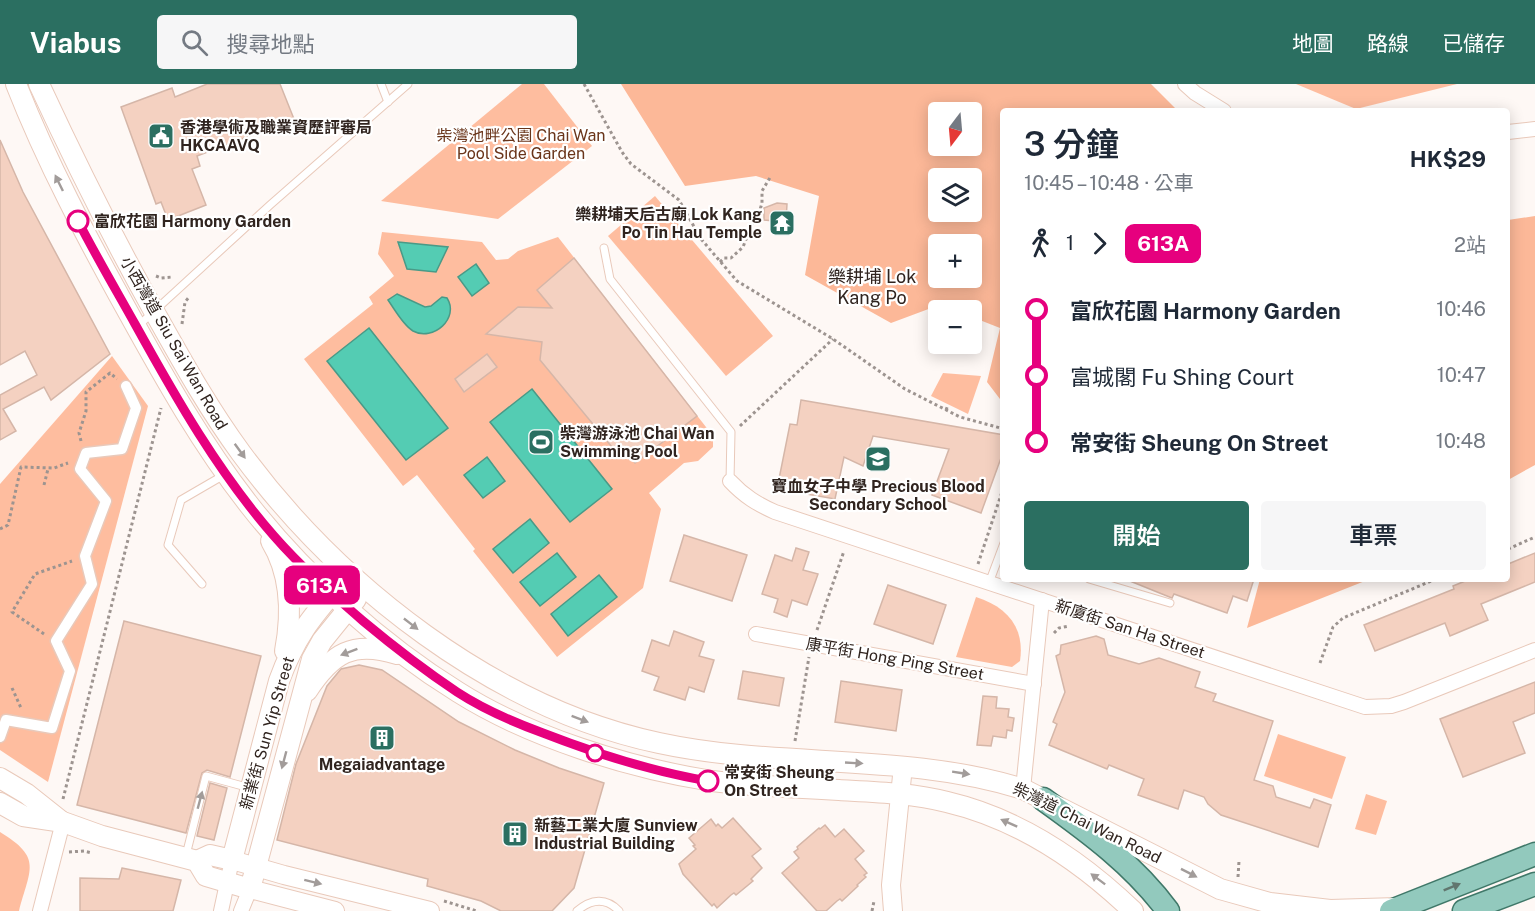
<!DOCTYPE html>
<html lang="zh-TW">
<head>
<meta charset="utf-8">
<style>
  :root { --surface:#fff; --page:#f6f6f7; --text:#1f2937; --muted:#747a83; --accent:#2b6f61 }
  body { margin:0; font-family:"Public Sans","Noto Sans TC",sans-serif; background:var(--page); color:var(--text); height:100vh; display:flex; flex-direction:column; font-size:22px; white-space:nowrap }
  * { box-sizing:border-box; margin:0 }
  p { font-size:20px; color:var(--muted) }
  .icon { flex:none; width:33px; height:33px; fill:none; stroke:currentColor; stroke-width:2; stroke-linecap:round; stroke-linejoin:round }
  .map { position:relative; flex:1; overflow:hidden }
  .sheet { position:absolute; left:1000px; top:24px; width:510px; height:474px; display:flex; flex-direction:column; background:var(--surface); border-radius:6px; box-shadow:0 3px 15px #0003 }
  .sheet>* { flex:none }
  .badge { padding:0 12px; border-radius:9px; font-size:21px; line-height:39px }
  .needle { width:39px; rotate:196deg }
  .tools { position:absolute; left:928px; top:18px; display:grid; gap:12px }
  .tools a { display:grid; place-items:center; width:54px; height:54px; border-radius:6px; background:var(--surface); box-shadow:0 3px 15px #0003; font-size:30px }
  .map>.badge { position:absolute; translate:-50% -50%; box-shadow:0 0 0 3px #fff }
  .legs { display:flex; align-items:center; gap:9px; height:66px; padding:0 24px; font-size:20px }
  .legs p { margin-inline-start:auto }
  .overview { display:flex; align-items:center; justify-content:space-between; height:102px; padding:0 24px }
  h1 { font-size:33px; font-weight:600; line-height:45px }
  .cta { display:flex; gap:12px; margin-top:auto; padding:12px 24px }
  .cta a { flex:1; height:69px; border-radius:6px; background:var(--accent); color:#fff; font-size:24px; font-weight:600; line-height:69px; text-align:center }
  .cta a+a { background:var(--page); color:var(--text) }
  ul { padding:0 24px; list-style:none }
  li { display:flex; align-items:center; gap:21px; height:66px; font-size:22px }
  li i { display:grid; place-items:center; width:9px; height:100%; margin:0 8px; background:currentColor }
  li i::after { content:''; width:15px; height:15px; margin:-8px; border:4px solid; border-radius:50%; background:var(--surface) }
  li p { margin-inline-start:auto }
  li:first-child i { background:linear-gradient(#0000 50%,currentColor 0) }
  li:last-child i { background:linear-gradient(currentColor 50%,#0000 0) }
  header { display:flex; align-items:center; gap:36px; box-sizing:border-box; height:84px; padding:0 30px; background:var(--accent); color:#fff }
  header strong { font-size:28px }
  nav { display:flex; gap:33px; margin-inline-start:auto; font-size:21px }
  .search { width:420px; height:54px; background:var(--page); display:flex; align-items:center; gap:15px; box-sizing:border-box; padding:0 21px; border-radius:6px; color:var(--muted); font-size:22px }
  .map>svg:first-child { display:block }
  .green { fill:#febd9f }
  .forest { fill:#fcb898; fill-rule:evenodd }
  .water { fill:#54ccb3; stroke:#499a87; stroke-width:1.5 }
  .building { fill:#f4d1c1; stroke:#d5b6a8; stroke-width:1.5 }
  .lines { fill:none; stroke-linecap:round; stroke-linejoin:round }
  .service-casing { stroke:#e9c9ba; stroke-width:9 }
  .pedestrian-casing { stroke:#e9c9ba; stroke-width:13 }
  .minor-casing { stroke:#e9c9ba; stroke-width:16 }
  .tertiary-casing { stroke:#e9c9ba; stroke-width:20 }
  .secondary-casing { stroke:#e9c9ba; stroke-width:22 }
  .primary-casing { stroke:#407869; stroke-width:25 }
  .path { stroke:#9d9490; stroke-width:3; stroke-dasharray:3 3; stroke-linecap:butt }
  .service { stroke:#fff; stroke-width:7 }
  .pedestrian { stroke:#fff; stroke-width:10 }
  .minor { stroke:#fff; stroke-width:14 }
  .tertiary { stroke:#fff; stroke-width:18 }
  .secondary { stroke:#fff; stroke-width:20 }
  .primary { stroke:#92c9bd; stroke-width:22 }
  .oneway { fill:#a29c9a }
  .oneway2 { fill:#61766e }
  .line-1-casing { stroke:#fff; stroke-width:14 }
  .line-1 { stroke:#e6007e; stroke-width:9 }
  .stop-1-dot { fill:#fff; stroke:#e6007e; stroke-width:3 }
  .labels { text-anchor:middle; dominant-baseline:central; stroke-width:4.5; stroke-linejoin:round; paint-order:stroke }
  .poi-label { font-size:16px; font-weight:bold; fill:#30241f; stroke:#fff; text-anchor:start }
  .park-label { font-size:16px; fill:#6a351a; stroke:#fff }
  .stop-label { font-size:16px; font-weight:bold; fill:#30241f; stroke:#fff; text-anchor:start }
  .street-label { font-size:16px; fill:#30241f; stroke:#fff }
  .neighbourhood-label { font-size:18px; fill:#30241f; stroke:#fff }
</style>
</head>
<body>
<header>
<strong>Viabus</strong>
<div class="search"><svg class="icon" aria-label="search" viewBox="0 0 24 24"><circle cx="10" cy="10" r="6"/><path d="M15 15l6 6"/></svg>搜尋地點</div>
<nav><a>地圖</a><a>路線</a><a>已儲存</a></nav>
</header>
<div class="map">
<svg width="1535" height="827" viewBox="0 0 1535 827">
  <rect width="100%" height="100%" fill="#fef8f5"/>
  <!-- green -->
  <g class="green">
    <path d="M522,0H544L592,62L498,135L381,117Z"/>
    <path d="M1296,0H1457L1356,25Z"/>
    <path d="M655,112L773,252L726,292L608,152Z"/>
    <path d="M382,148L482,158L496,176L508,175L518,167L558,153L713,352V363L698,377L684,379L649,409L661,425L643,504L557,573L473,467L475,465L417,391L403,402L304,275L373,220L369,213L394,192L378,170Z"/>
    <path d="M112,272L148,322L48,698L0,666V400Z"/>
    <path d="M943,289L981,292L968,330L931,312Z"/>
    <path d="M976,513C1007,523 1025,543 1020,577L1012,583L956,573Z"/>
    <path d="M1278,650L1346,673L1332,715L1264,692Z"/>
    <path d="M1366,710L1387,717L1376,751L1355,745Z"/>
    <path d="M0,748C43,774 30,785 19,827H0Z"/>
  </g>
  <!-- forest -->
  <g class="forest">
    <path d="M621,0H1151L1178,27H1004L1003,319L987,298L1000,244L972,233V226H957L942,220L891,239L805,191L819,112L756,92L685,102ZM939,28H972V62H939ZM939,94H972V128H939ZM939,160H972V194H939Z"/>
    <path d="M1535,132V381L1508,396V136Z"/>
    <path d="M1260,495H1370L1247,544Z"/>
  </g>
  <!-- water -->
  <g class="water">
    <path d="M398,158L448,163L436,188L407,185Z"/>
    <path d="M476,180L489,199L472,212L458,193Z"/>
    <path d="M397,210L425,223L431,222L442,213L447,214C460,234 433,258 413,247C403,241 395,226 388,216Z"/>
    <path d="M369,244L448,344L406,376L327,277Z"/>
    <path d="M532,305L612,405L570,438L490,338Z"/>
    <path d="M487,373L505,397L483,414L464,391Z"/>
    <path d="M530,435L549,459L513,489L493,465Z"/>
    <path d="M557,469L576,493L540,522L520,498Z"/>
    <path d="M599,491L617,513L568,552L551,530Z"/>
  </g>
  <!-- building -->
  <g class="building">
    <path d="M207,0H280L294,35L197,72L200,82L192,85L206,121L168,136L161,118L156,120L121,23L172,4L175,13Z"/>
    <path d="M0,56L23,108L110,270L51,316L44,303L3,325L16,347L0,356V311L37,291L25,267L0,281Z"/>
    <path d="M777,119L787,120L786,138L764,136V124Z"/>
    <path d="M574,174L697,332L635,379L622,363L616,368L540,276L542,258L486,250L518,223L552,224L537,206Z"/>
    <path d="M487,270L497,283L464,308L455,295Z"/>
    <path d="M801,316L1004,351V375L1001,374L981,429L932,411L949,365L873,352L863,382L844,373L835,415L777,405L790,340L797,341Z"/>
    <path d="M684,451L747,471L732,517L670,497Z"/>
    <path d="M796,464L809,468L803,486L818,490L807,521L792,516L787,533L774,528L778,515L762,510L775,471L792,477Z"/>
    <path d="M1535,469V498L1481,520L1488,536L1450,552L1445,539L1375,567L1364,541L1454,505L1453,502L1470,495H1508V480Z"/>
    <path d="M1125,495H1254L1247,517L1233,512L1227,529L1174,510L1172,514L1167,512Z"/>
    <path d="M888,501L946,521L933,560L874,540Z"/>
    <path d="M124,537L261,572L230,693L207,686L202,689L186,749L77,721Z"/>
    <path d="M674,547L704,558L699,572L714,576L704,608L689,603L685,616L654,606L659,593L642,587L652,556L669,562Z"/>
    <path d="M1096,552L1104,555L1108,571L1139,580L1159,574L1200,588L1195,603L1216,610L1213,617L1273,637L1254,696L1273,702L1276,713L1310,724L1314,715L1331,721L1318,763L1221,731L1208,720L1204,713L1184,706L1178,725L1138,711L1144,695L1109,681L1107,685L1049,661L1057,640L1053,638L1065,608L1056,572L1060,570L1061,561Z"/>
    <path d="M359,581L382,586L459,638L515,666L559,684L604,699L574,804L552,827H501L481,817L427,802L428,795L277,756L296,680L327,602L341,585Z"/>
    <path d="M743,587L784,594L779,622L738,615Z"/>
    <path d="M841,597L902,606L896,647L835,638Z"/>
    <path d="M1535,598V629L1513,638L1525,669L1463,693L1440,635Z"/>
    <path d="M983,612L997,613L996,624L1009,625L1008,633L1014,634L1012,647L1007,646L1006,654L993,652L991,662L977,661Z"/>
    <path d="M210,699L227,704L214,756L197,752Z"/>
    <path d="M733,734L761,765L752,772L762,784L751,795L753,797L747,802L736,811L734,809L731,811L717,824L714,820L712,822L683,790L679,780L696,765L693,762L695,761L689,754L711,735L716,742L718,740L722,744Z"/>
    <path d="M825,741L835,753L844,745L864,767L855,775L867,789L864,791L866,793L857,801L858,802L842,817L840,815L837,817L826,827H817L782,789L799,774L794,768L798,765L797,763L819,744L820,745Z"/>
    <path d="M122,784L181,796L173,827H80V794L119,795Z"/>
  </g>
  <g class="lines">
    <!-- service casing -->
    <g class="service-casing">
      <g id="service">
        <path d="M381,0L388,18"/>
        <path d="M604,164L610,195L731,348L730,397"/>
        <path d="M138,242L270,121L408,0"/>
        <path d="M1089,495L1170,519"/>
        <path d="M989,499L1004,459"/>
        <path d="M202,500L168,461L181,416L224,391"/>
        <path d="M186,771L206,692L250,704"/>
        <path d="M577,827C591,815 606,813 619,827"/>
      </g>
    </g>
    <!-- pedestrian casing -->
    <g class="pedestrian-casing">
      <path id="pedestrian" d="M0,653L6,636L52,644L70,587L56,557L92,500L85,472L106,417L80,385L86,369L122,365L136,324L126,302"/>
    </g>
    <!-- minor casing -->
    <g class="minor-casing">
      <g id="minor">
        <path d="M1185,0L1195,9L1224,27"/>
        <path d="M1508,48L1535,45"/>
        <path d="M730,397C744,412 757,420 775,428L1365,623L1391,622L1404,618L1535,566"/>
        <path d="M756,550L1034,600"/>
        <path d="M1023,705L1042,516"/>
        <path d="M40,827L63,738"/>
        <path d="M221,827L232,776"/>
        <path d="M241,827L250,805"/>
      </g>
    </g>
    <!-- tertiary casing -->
    <g class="tertiary-casing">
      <g id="tertiary">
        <path d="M232,776L284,791L430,827"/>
        <path d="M250,805L335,827"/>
        <path d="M893,827L891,801L903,682"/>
      </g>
    </g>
    <!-- secondary casing -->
    <g class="secondary-casing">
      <g id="secondary">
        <path d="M16,0C47,79 87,154 128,228C165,295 202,361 250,422C305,492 382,561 458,608C529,653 629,684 712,697C754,702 796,704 839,706C875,708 912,709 947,718C1019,735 1080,776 1133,827"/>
        <path d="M39,0C75,78 113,154 155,229C182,277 208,324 241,369C339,502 494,624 659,659C779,685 905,668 1023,705L1220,805L1270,819L1330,826L1397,824"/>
        <path d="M271,457C291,490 292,530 285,567"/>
        <path d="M307,607C332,569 353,556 397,570"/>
        <path d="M0,694L27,710L61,737"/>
        <path d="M0,719L23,732L63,738L102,752L197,777L206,792L250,805L312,575L322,557L356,515"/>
        <path d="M197,777L210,771L232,776L279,597C295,553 310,535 340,500"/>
      </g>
    </g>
    <!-- primary casing -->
    <g class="primary-casing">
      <g id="primary">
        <path d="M1043,715C1089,748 1134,781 1168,827"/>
        <path d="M1391,827L1535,770"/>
        <path d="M1464,827L1535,800"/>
      </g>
    </g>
    <!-- path -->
    <g class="path">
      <path d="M584,0L622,68L631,80L679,116L701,155L737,197L833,255L905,305L960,333L1004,345"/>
      <path d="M720,178L724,174H731L743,163L752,140L757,136L762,119V107L771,92"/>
      <path d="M156,192L161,194L172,193"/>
      <path d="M182,240L185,218L190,212"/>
      <path d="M946,326L948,321"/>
      <path d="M740,342L833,255"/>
      <path d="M81,357L79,349L86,327V308L110,289L117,295"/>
      <path d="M44,401L48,385"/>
      <path d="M0,445L8,441L21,383L54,384L68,379"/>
      <path d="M1508,465L1535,453"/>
      <path d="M978,480L1004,402"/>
      <path d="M817,546L844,467"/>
      <path d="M1054,549L1059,544L1069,542"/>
      <path d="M44,550L12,528L35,490L72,477"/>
      <path d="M1320,579L1333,543L1343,534L1436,495"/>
      <path d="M12,604L21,624"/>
      <path d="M795,657L809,573"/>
      <path d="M63,715L161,324"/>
      <path d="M69,768L84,767L92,769"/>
      <path d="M1238,793L1239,777"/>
      <path d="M444,817L477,827"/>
      <path d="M872,827L874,817"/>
    </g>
    <!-- service -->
    <use href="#service" class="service"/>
    <!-- pedestrian -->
    <use href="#pedestrian" class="pedestrian"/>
    <!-- minor -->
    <use href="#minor" class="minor"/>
    <!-- tertiary -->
    <use href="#tertiary" class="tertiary"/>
    <!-- secondary -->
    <use href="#secondary" class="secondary"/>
    <!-- primary -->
    <use href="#primary" class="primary"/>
  </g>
  <!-- one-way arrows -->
  <defs><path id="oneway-solid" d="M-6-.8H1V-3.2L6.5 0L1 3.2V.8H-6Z" transform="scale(1.5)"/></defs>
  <g class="oneway">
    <use href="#oneway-solid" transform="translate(59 99) rotate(-116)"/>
    <use href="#oneway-solid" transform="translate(240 367) rotate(54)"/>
    <use href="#oneway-solid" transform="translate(411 540) rotate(38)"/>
    <use href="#oneway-solid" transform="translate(349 568) rotate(159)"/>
    <use href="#oneway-solid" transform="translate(580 635) rotate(21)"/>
    <use href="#oneway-solid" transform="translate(284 676) rotate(105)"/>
    <use href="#oneway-solid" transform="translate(854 679) rotate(3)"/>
    <use href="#oneway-solid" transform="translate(961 689) rotate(9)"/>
    <use href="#oneway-solid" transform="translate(200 716) rotate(-75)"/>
    <use href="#oneway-solid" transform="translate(1009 739) rotate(-156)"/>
    <use href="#oneway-solid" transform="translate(1189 789) rotate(27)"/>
    <use href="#oneway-solid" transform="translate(1098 795) rotate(-143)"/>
    <use href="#oneway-solid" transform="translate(313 798) rotate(14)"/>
  </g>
  <use class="oneway2" href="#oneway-solid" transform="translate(1452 803) rotate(-22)"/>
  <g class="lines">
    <!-- line-1 casing -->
    <g class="line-1-casing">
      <path id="line-1" d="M78,137C96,172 116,206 135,240C176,314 218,388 274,452C301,483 332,510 363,537C393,562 424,586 457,608C483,625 513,638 543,649C597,670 650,687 708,697"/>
    </g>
    <!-- line-1 -->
    <use href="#line-1" class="line-1"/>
  </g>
  <!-- icons -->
  <defs>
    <g id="civic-square" transform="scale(1.35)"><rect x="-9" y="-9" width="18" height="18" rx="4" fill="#2b6f61" stroke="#fff"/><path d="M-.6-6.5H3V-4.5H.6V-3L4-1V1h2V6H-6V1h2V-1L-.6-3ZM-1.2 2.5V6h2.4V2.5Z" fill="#fff"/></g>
    <g id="temple-square" transform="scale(1.35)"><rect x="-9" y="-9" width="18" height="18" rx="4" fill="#2b6f61" stroke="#fff"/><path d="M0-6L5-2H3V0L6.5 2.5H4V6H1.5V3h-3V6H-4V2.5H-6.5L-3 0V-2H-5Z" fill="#fff"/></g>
    <g id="stadium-square" transform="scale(1.35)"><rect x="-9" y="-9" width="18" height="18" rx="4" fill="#2b6f61" stroke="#fff"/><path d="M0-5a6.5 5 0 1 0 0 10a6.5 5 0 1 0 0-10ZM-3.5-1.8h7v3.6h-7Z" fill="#fff"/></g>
    <g id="school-square" transform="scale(1.35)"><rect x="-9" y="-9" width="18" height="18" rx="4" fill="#2b6f61" stroke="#fff"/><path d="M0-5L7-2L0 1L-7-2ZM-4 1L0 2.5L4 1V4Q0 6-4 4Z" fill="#fff"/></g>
    <g id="building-square" transform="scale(1.35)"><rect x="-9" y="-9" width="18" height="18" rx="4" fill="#2b6f61" stroke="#fff"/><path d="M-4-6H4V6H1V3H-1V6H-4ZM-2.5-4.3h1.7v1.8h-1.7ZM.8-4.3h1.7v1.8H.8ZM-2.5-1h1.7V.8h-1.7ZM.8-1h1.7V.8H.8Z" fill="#fff"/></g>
  </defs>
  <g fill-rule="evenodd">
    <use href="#civic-square" x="161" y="52"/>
    <use href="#temple-square" x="782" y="139"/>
    <use href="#stadium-square" x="541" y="358"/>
    <use href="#school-square" x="878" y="375"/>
    <use href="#building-square" x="382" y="654"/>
    <use href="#building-square" x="515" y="750"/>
  </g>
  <!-- markers -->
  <g class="stop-1-dot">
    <circle cx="78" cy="137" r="10"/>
    <circle cx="595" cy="669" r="8"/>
    <circle cx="708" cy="697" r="10"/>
  </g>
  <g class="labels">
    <!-- poi labels -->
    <g class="poi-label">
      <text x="180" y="43">香港學術及職業資歷評審局<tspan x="180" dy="18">HKCAAVQ</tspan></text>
      <text x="762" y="130" text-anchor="end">樂耕埔天后古廟 Lok Kang<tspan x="762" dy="18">Po Tin Hau Temple</tspan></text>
      <text x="560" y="349">柴灣游泳池 Chai Wan<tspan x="560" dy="18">Swimming Pool</tspan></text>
      <text x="878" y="402" text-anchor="middle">寶血女子中學 Precious Blood<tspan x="878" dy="18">Secondary School</tspan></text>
      <text x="382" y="680" text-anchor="middle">Megaiadvantage</text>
      <text x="534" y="741">新藝工業大廈 Sunview<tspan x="534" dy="18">Industrial Building</tspan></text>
    </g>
    <!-- park labels -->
    <g class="park-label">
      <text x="521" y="51">柴灣池畔公園 Chai Wan<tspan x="521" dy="18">Pool Side Garden</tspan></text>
    </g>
    <!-- stop labels -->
    <g class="stop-label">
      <text x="94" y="137">富欣花園 Harmony Garden</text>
      <text x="724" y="688">常安街 Sheung<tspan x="724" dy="18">On Street</tspan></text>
    </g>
    <!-- street labels -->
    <g class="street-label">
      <text transform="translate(174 259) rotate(60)">小西灣道 Siu Sai Wan Road</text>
      <text transform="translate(1130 545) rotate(18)">新廈街 San Ha Street</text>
      <text transform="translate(895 575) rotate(10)">康平街 Hong Ping Street</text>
      <text transform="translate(267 649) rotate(-74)">新業街 Sun Yip Street</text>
      <text transform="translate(1087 739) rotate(26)">柴灣道 Chai Wan Road</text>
    </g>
    <!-- neighbourhood labels -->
    <g class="neighbourhood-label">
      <text x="872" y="192">樂耕埔 Lok<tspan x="872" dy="21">Kang Po</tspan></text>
    </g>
  </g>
</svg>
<div class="tools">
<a><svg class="needle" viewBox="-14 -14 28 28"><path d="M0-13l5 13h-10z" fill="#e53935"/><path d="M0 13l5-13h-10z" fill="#747a83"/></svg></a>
<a><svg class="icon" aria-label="layers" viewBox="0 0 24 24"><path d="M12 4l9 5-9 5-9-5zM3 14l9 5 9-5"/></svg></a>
<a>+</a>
<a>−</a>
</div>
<b class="badge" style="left:322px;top:501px;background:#e6007e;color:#fff">613A</b>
<section class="sheet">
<div class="overview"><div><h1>3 分鐘</h1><p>10:45 – 10:48 · 公車</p></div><b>HK$29</b></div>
<div class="legs"><svg class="icon" aria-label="walk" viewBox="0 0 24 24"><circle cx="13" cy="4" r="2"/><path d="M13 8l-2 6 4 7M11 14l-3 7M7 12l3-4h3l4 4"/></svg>1<svg class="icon" aria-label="forward" viewBox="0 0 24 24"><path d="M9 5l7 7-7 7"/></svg><b class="badge" style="background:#e6007e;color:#fff">613A</b><p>2站</p></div>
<ul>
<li><i style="color:#e6007e"></i><b>富欣花園 Harmony Garden</b><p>10:46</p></li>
<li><i style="color:#e6007e"></i><span>富城閣 Fu Shing Court</span><p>10:47</p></li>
<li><i style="color:#e6007e"></i><b>常安街 Sheung On Street</b><p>10:48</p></li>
</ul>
<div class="cta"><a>開始</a><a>車票</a></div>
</section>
</div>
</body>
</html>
